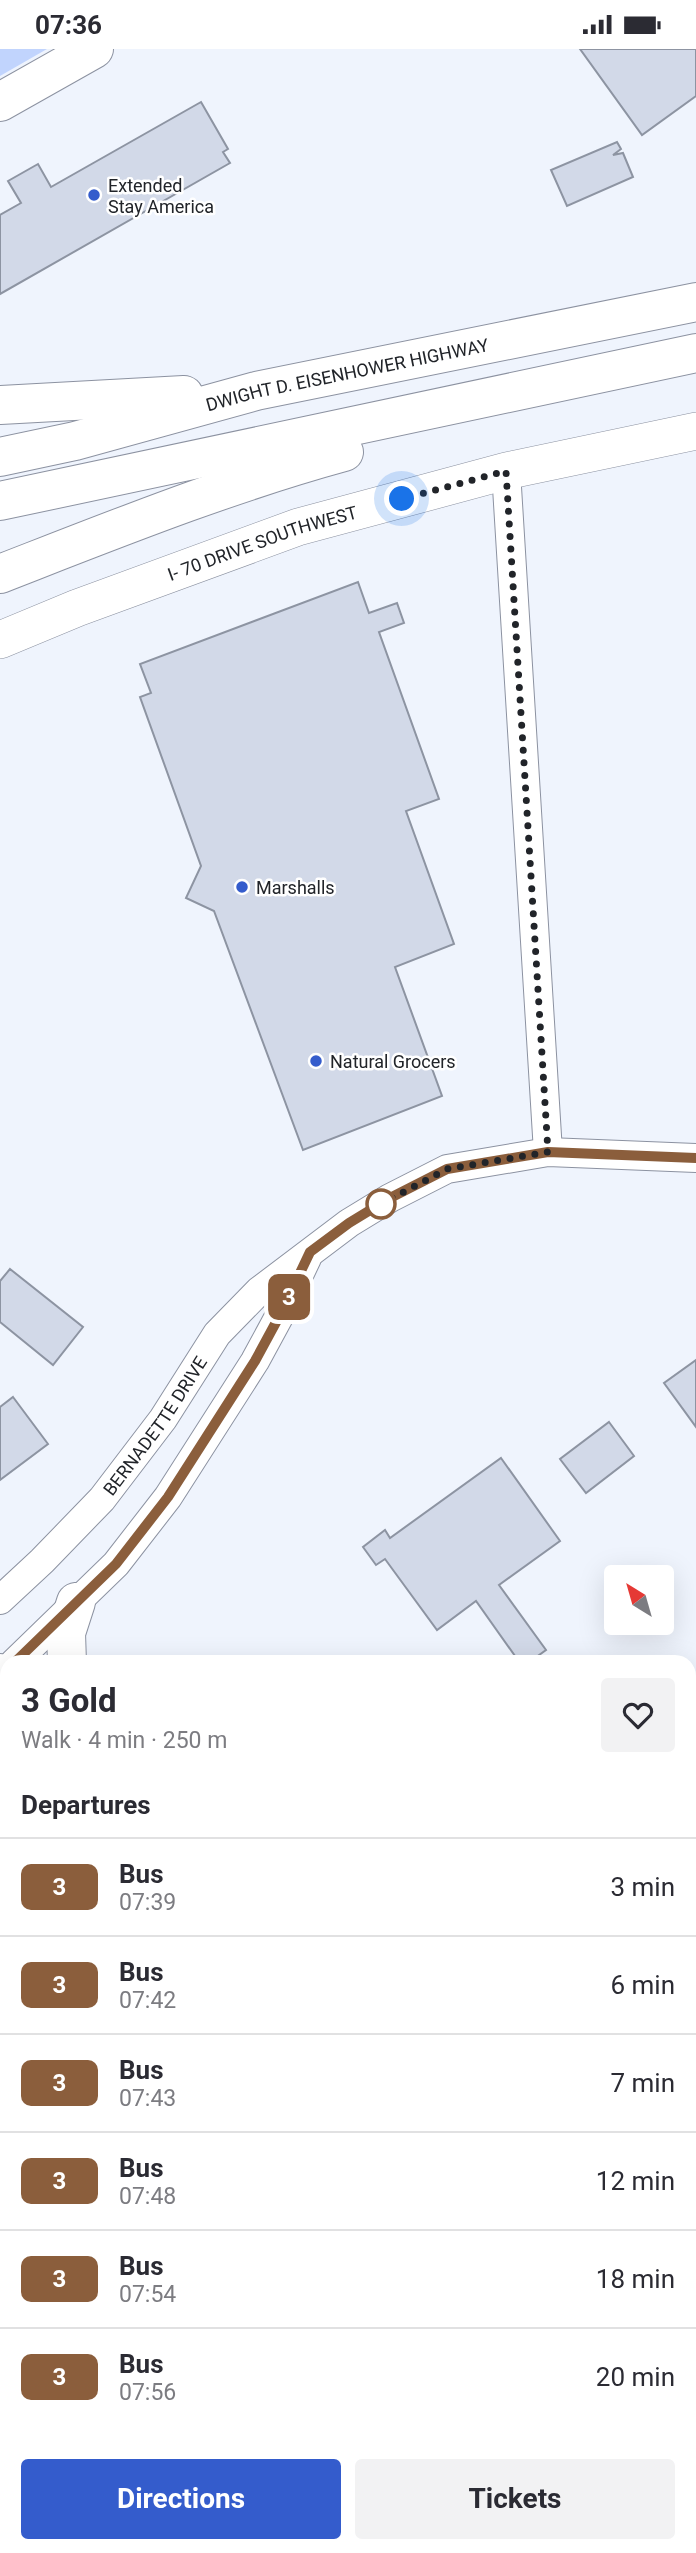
<!DOCTYPE html>
<html lang="en">
<head>
<meta charset="utf-8">
<style>
  :root { --surface:#fff; --page:#f2f2f3; --text:#2b2b33; --muted:#7c7c81; --line:#e1e1e2; --accent:#345ccc }
  body { margin:0; font-family:Roboto,sans-serif; background:var(--page); color:var(--text); height:100vh; display:flex; flex-direction:column; font-size:26px; white-space:nowrap }
  * { box-sizing:border-box; margin:0 }
  p { font-size:23px; color:var(--muted) }
  .icon { flex:none; width:38px; height:38px; fill:none; stroke:currentColor; stroke-width:2; stroke-linecap:round; stroke-linejoin:round }
  .map { position:relative; flex:1; overflow:hidden }
  .drawer { position:absolute; left:0px; top:1606px; width:696px; height:898px; display:flex; flex-direction:column; background:var(--surface); border-radius:21px 21px 0 0; box-shadow:0 7px 28px #0002 }
  .drawer>* { flex:none }
  .badge { padding:0 14px; border-radius:10px; font-size:24px; line-height:46px }
  .needle { width:46px; rotate:323deg }
  .fabs { position:absolute; left:604px; top:1516px; display:grid; gap:14px }
  .fabs a { display:grid; place-items:center; width:70px; height:70px; border-radius:7px; background:var(--surface); box-shadow:0 7px 28px #0002; font-size:35px }
  .you { position:absolute; width:35px; height:35px; margin:-18px; border:5px solid #fff; border-radius:50%; background:#1a73e8; box-shadow:0 0 0 10px #1a73e833 }
  .map>.badge { position:absolute; translate:-50% -50%; box-shadow:0 0 0 4px #fff }
  h2 { padding:0 21px; font-size:26px; line-height:63px }
  .round { display:grid; place-items:center; flex:none; width:74px; height:74px; border-radius:7px; background:var(--page) }
  .overview { display:flex; align-items:center; justify-content:space-between; height:119px; padding:0 21px }
  h1 { font-size:33px; font-weight:700; line-height:52px }
  .cta { display:flex; gap:14px; margin-top:auto; padding:14px 21px }
  .cta a { flex:1; height:80px; border-radius:7px; background:var(--accent); color:#fff; font-size:28px; font-weight:700; line-height:80px; text-align:center }
  .cta a+a { background:var(--page); color:var(--text) }
  ul { padding:0; list-style:none }
  li { display:flex; align-items:center; gap:21px; height:98px; padding:0 21px; border-top:2px solid var(--line) }
  li div { flex:1 }
  li b { display:block; font-size:26px }
  li em { font-style:normal }
  li .badge { min-width:77px; font-weight:700; text-align:center }
  .status { display:flex; justify-content:space-between; align-items:center; height:49px; padding:0 35px; background:var(--surface); direction:ltr }
  .status svg { height:19px; fill:currentColor }
  .map>svg:first-child { display:block }
  .green { fill:#c1d4fd }
  .building { fill:#d2d9e8; stroke:#8d94a2; stroke-width:2 }
  .lines { fill:none; stroke-linecap:round; stroke-linejoin:round }
  .minor-casing { stroke:#8c92a1; stroke-width:30 }
  .tertiary-casing { stroke:#8c92a1; stroke-width:38 }
  .secondary-casing { stroke:#8c92a1; stroke-width:40 }
  .primary-casing { stroke:#8c92a1; stroke-width:40 }
  .motorway-casing { stroke:#8c92a1; stroke-width:40 }
  .minor { stroke:#fff; stroke-width:28 }
  .tertiary { stroke:#fff; stroke-width:37 }
  .secondary { stroke:#fff; stroke-width:38 }
  .primary { stroke:#fff; stroke-width:38 }
  .motorway { stroke:#fff; stroke-width:38 }
  .line-casing { stroke:#fff; stroke-width:16 }
  .line { stroke:#8b5e3c; stroke-width:10 }
  .walk { stroke:#212429; stroke-width:7; stroke-dasharray:0 12.6 }
  .poi-dot { fill:#345ccc; stroke:#fff; stroke-width:2.5 }
  .stop-dot { fill:#fff; stroke:#8b5e3c; stroke-width:3.5 }
  .labels { text-anchor:middle; dominant-baseline:central; stroke-width:5; stroke-linejoin:round; paint-order:stroke }
  .poi-label { font-size:18px; fill:#212429; stroke:#fff; text-anchor:start }
  .street-label { font-size:18px; fill:#212429; stroke:#fff }
</style>
</head>
<body>
<div class="status"><b>07:36</b><svg viewBox="0 0 49 12"><path d="M0 12V9h3v3zM5 12V6h3v6zM10 12V3h3v9zM15 12V0h3v12zM26 1h20v11H26zM47 4h2v5h-2z"/></svg></div>
<div class="map">
<svg width="696" height="2504" viewBox="0 0 696 2504">
  <rect width="100%" height="100%" fill="#eff4fd"/>
  <!-- green -->
  <g class="green">
    <path d="M0,0H47L0,27Z"/>
    <path d="M690,1751L696,1760V1988L690,1992Z"/>
  </g>
  <!-- building -->
  <g class="building">
    <path d="M580,0H696V47L642,86Z"/>
    <path d="M201,53L228,100L223,103L230,114L0,245V166L21,154L8,132L38,115L51,138Z"/>
    <path d="M617,93L621,100L613,106L623,104L633,128L567,157L551,121Z"/>
    <path d="M358,533L369,564L397,554L404,574L379,583L439,750L406,762L454,895L395,918L442,1047L303,1101L214,862L186,849L201,817L140,648L151,644L140,615Z"/>
    <path d="M10,1220L83,1278L53,1316L0,1273V1232Z"/>
    <path d="M696,1311V1378L664,1334Z"/>
    <path d="M13,1348L48,1395L0,1431V1358Z"/>
    <path d="M609,1373L634,1407L586,1444L560,1410Z"/>
    <path d="M501,1409L560,1492L499,1536L546,1601L528,1614H520L476,1552L437,1581L385,1510L376,1516L363,1498L385,1481L390,1489Z"/>
  </g>
  <g class="lines">
    <!-- minor casing -->
    <g class="minor-casing">
      <g id="minor">
        <path d="M506,422L548,1103"/>
        <path id="s1" d="M0,1551L42,1512L102,1450L163,1370L217,1285L259,1242L349,1174L390,1149L447,1120L548,1103L696,1109"/>
        <path d="M14,1614L116,1515L168,1448L255,1312L281,1264L307,1209"/>
      </g>
    </g>
    <!-- tertiary casing -->
    <g class="tertiary-casing">
      <g id="tertiary">
        <path id="s2" d="M0,591L77,559L298,478L506,422L696,382"/>
      </g>
    </g>
    <!-- secondary casing -->
    <g class="secondary-casing">
      <path id="secondary" d="M0,53L94,0"/>
    </g>
    <!-- primary casing -->
    <g class="primary-casing">
      <g id="primary">
        <path d="M67,1614L66,1584L76,1553"/>
        <path d="M0,1624L7,1633"/>
        <path d="M0,1738L7,1748"/>
        <path d="M549,2497L554,2504"/>
        <path d="M633,2497L638,2504"/>
      </g>
    </g>
    <!-- motorway casing -->
    <g class="motorway-casing">
      <g id="motorway">
        <path d="M0,356L184,346"/>
        <path id="s3" d="M0,408L75,392L256,342L696,253"/>
        <path d="M0,452L696,304"/>
        <path d="M0,525C113,481 227,435 344,403"/>
      </g>
    </g>
    <!-- minor -->
    <use href="#minor" class="minor"/>
    <!-- tertiary -->
    <use href="#tertiary" class="tertiary"/>
    <!-- secondary -->
    <use href="#secondary" class="secondary"/>
    <!-- primary -->
    <use href="#primary" class="primary"/>
    <!-- motorway -->
    <use href="#motorway" class="motorway"/>
  </g>
  <g class="lines">
    <!-- line casing -->
    <g class="line-casing">
      <path id="line" d="M14,1614L116,1515L168,1448L255,1312L281,1264L310,1203L349,1174L390,1149L447,1120L548,1103L696,1109"/>
    </g>
    <!-- line -->
    <use href="#line" class="line"/>
    <!-- walk -->
    <path class="walk" d="M381,1155L447,1120L548,1103L506,422L402,450"/>
  </g>
  <!-- markers -->
  <g class="poi-dot">
    <circle cx="94" cy="146" r="7"/>
    <circle cx="242" cy="838" r="7"/>
    <circle cx="316" cy="1012" r="7"/>
  </g>
  <circle class="stop-dot" cx="381" cy="1155" r="14"/>
  <g class="labels">
    <!-- poi labels -->
    <g class="poi-label">
      <text x="108" y="136">Extended<tspan x="108" dy="21">Stay America</tspan></text>
      <text x="256" y="838">Marshalls</text>
      <text x="330" y="1012">Natural Grocers</text>
    </g>
    <!-- street labels -->
    <g class="street-label">
      <text stroke="none"><textPath href="#s3" startOffset="357">DWIGHT D. EISENHOWER HIGHWAY</textPath></text>
      <text stroke="none"><textPath href="#s2" startOffset="280">I- 70 DRIVE SOUTHWEST</textPath></text>
      <text stroke="none"><textPath href="#s1" startOffset="234">BERNADETTE DRIVE</textPath></text>
    </g>
  </g>
</svg>
<div class="fabs">
<a><svg class="needle" viewBox="-14 -14 28 28"><path d="M0-13l5 13h-10z" fill="#e53935"/><path d="M0 13l5-13h-10z" fill="#7c7c81"/></svg></a>
</div>
<div class="you" style="left:402px;top:450px"></div>
<b class="badge" style="left:289px;top:1248px;background:#8b5e3c;color:#fff">3</b>
<section class="drawer">
<div class="overview"><div><h1>3 Gold</h1><p>Walk · 4 min · 250 m</p></div><a class="round"><svg class="icon" aria-label="heart" viewBox="0 0 24 24"><path d="M12 20l-8-8c-3-5 5-10 8-4 3-6 11-1 8 4z"/></svg></a></div>
<h2>Departures</h2>
<ul>
<li><span class="badge" style="background:#8b5e3c;color:#fff">3</span><div><b>Bus</b><p>07:39</p></div><em>3 min</em></li>
<li><span class="badge" style="background:#8b5e3c;color:#fff">3</span><div><b>Bus</b><p>07:42</p></div><em>6 min</em></li>
<li><span class="badge" style="background:#8b5e3c;color:#fff">3</span><div><b>Bus</b><p>07:43</p></div><em>7 min</em></li>
<li><span class="badge" style="background:#8b5e3c;color:#fff">3</span><div><b>Bus</b><p>07:48</p></div><em>12 min</em></li>
<li><span class="badge" style="background:#8b5e3c;color:#fff">3</span><div><b>Bus</b><p>07:54</p></div><em>18 min</em></li>
<li><span class="badge" style="background:#8b5e3c;color:#fff">3</span><div><b>Bus</b><p>07:56</p></div><em>20 min</em></li>
</ul>
<div class="cta"><a>Directions</a><a>Tickets</a></div>
</section>
</div>
</body>
</html>
